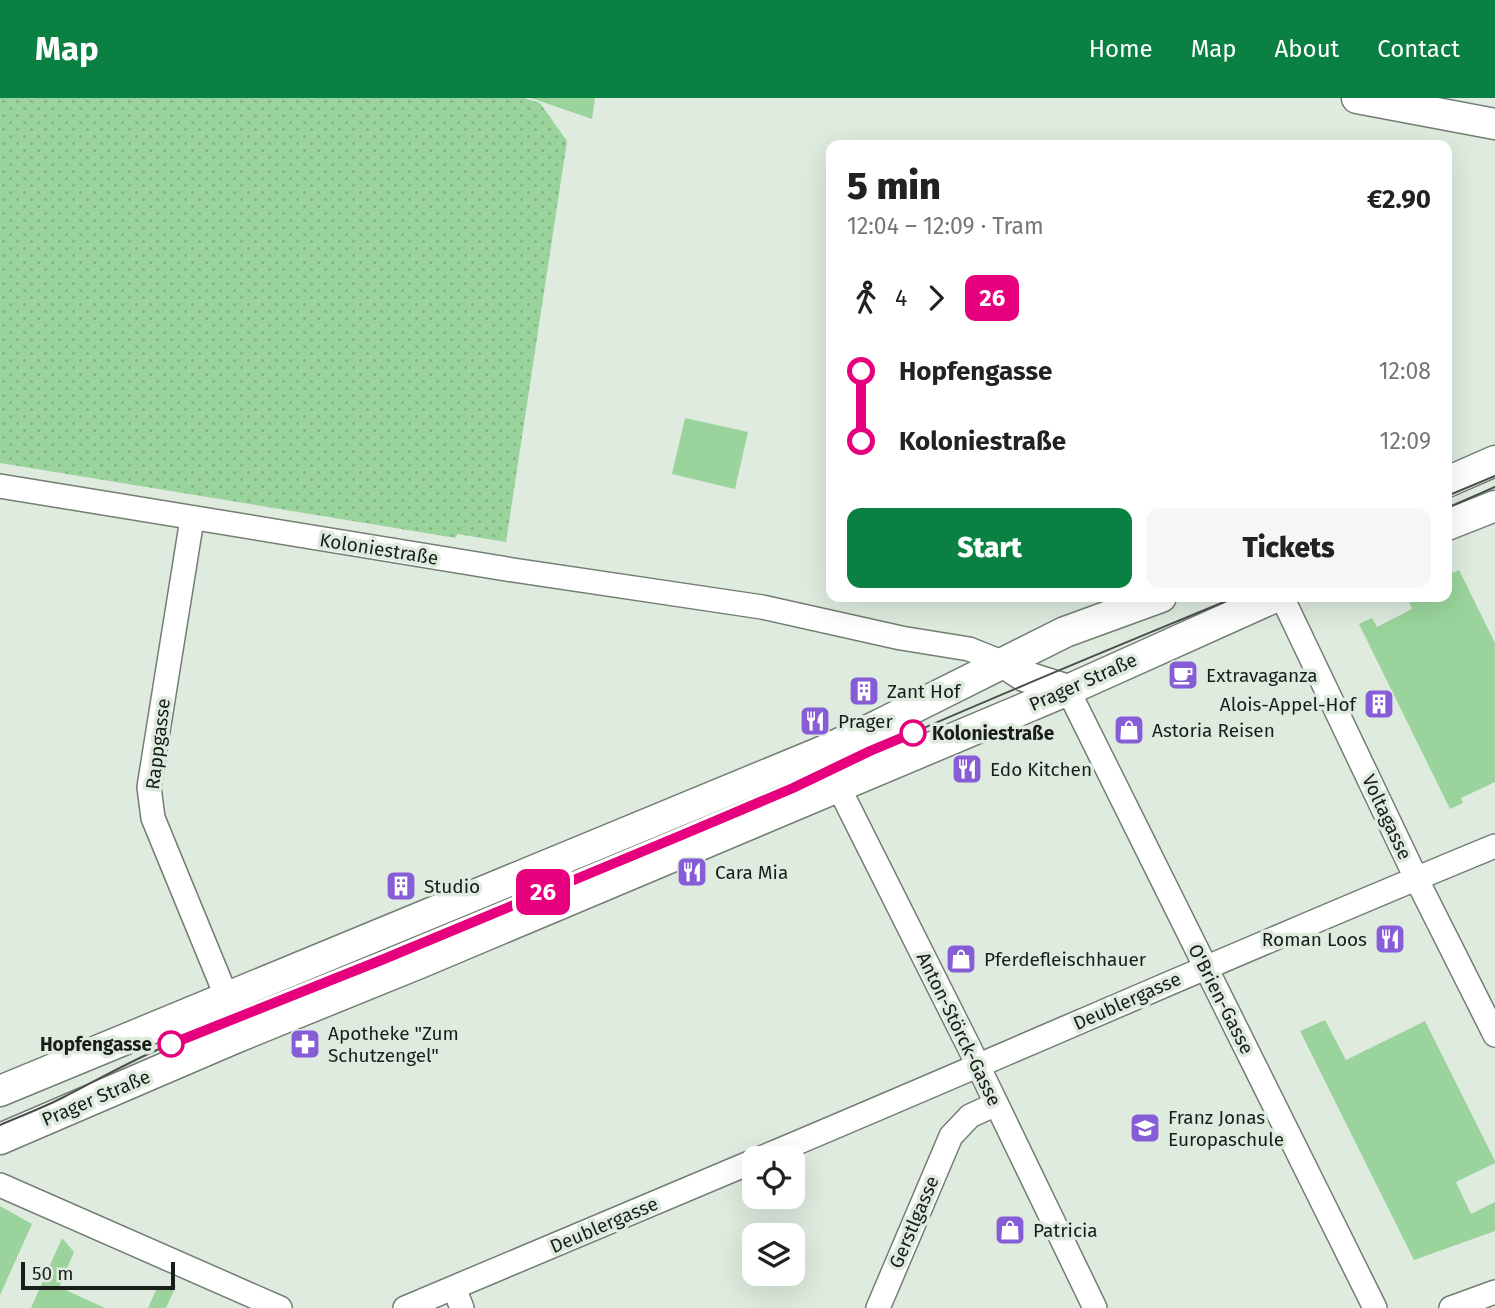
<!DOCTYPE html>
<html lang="en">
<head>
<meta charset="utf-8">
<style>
  :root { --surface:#fff; --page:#f6f6f6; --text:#222; --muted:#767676; --accent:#0b8043 }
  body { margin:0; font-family:"Fira Sans",sans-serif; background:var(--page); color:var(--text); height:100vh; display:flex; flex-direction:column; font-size:26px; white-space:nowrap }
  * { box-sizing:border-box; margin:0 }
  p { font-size:23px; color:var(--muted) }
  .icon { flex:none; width:38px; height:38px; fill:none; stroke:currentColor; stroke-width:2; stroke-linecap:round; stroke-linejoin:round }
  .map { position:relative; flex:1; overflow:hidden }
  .side { position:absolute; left:826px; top:42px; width:626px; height:462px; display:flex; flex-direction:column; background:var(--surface); border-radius:14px; box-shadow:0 7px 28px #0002 }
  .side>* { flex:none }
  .badge { padding:0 14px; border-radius:10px; font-size:24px; line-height:46px }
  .controls { position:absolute; left:742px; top:1048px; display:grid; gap:14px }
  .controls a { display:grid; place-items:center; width:63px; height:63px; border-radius:14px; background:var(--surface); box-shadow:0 7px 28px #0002; font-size:35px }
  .scale { position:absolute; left:21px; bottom:18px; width:154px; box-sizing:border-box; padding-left:7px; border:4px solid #1a1e1a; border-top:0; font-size:19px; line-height:24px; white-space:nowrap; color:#1a1e1a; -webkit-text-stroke:5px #deebde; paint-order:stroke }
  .map>.badge { position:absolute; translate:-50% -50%; box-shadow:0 0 0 4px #fff }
  .legs { display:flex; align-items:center; gap:10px; height:77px; padding:0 21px; font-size:23px }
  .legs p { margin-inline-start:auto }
  .overview { display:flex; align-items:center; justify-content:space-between; height:119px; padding:0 21px }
  h1 { font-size:38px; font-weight:800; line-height:52px }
  .action { display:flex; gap:14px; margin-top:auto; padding:14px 21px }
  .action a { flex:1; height:80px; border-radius:14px; background:var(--accent); color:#fff; font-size:28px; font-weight:800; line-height:80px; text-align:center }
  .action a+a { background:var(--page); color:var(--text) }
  ul { padding:0 21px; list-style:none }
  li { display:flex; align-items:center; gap:24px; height:70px; font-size:26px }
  li i { display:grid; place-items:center; width:10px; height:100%; margin:0 9px; background:currentColor }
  li i::after { content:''; width:18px; height:18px; margin:-9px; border:5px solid; border-radius:50%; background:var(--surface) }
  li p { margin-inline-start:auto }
  li:first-child i { background:linear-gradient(#0000 50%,currentColor 0) }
  li:last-child i { background:linear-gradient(currentColor 50%,#0000 0) }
  header { display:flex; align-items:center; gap:42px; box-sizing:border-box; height:98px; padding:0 35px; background:var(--accent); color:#fff }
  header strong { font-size:33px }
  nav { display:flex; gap:38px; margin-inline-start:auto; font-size:24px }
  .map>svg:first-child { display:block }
  .grass { fill:url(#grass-dots) }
  .park { fill:#9ad49c }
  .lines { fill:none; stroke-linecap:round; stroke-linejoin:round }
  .minor-casing { stroke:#737e73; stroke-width:26 }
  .major-casing { stroke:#737e73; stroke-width:33 }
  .minor { stroke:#fff; stroke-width:23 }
  .major { stroke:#fff; stroke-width:30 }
  .tram { stroke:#495049; stroke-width:2 }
  .line-1-casing { stroke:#fff; stroke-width:16 }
  .line-1 { stroke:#e6007e; stroke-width:10 }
  .stop-1-dot { fill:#fff; stroke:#e6007e; stroke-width:3.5 }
  .labels { text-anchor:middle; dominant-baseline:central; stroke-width:7; stroke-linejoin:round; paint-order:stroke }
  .street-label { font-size:19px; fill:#1a1e1a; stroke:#deebde }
  .poi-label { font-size:19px; fill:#1a1e1a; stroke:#deebde; text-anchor:start }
  .stop-label { font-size:19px; font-weight:bold; fill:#1a1e1a; stroke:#deebde; text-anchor:start }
</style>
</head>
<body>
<header>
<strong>Map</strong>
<nav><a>Home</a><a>Map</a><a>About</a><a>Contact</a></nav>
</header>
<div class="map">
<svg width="1495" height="1210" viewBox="0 0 1495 1210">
  <defs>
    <pattern id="grass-dots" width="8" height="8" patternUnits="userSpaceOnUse" patternTransform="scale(1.75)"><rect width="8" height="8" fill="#9ad49c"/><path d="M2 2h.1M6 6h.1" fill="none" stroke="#84b686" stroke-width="1.8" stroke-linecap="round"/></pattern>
  </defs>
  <rect width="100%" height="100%" fill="#deebde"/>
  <!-- grass -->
  <path class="grass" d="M0,0H524L540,5L567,43L506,444L457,436L456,440L0,365Z"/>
  <!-- park -->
  <g class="park">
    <path d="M531,0H595L592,21Z"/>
    <path d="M685,320L748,334L735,391L672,376Z"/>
    <path d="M1447,465L1453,475L1459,472L1495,545V684L1461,700L1463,705L1450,711L1359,526L1372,520L1377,529L1412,511L1407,499H1447Z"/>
    <path d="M1325,922L1346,962L1425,923L1495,1063V1065L1456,1084L1471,1116L1495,1104V1133L1414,1162L1300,933Z"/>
    <path d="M0,1108L32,1126L0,1197Z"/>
    <path d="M62,1140L74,1154L59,1189L105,1210H31Z"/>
    <path d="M176,1188L166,1210H148L157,1190Z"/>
  </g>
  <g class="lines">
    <!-- minor casing -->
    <g class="minor-casing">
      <g id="minor">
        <path d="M0,388L513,472L762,509L901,540L969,551L1004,565"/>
        <path d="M192,421L149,689L153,720L227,900"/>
        <path d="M1282,499L1416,780L1495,937"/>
        <path d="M1068,592L1375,1210"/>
        <path d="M821,654L969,949L1095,1210"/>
        <path d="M761,1060C1006,957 1249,849 1495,748"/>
        <path d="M0,1087L280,1210"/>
        <path d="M454,1190L462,1210"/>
        <path d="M405,1210L754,1063"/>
        <path d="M878,1210L951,1038L970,1018L996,1006"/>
        <path d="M1451,1210L1495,1194"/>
      </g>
    </g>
    <!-- major casing -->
    <g class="major-casing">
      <g id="major">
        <path d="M1357,0L1495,26"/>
        <path d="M1447,384L1495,363"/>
        <path d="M1447,427L1495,408"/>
        <path d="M1004,565L1024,578L1068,592"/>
        <path d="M0,993L821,654L879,627L1065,534L1161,499"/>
        <path d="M0,1041L235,940L422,864L1068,592L1275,499"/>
      </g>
    </g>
    <!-- minor -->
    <use href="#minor" class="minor"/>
    <!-- major -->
    <use href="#major" class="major"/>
    <!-- tram -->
    <g class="tram">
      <path d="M1447,398L1495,378"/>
      <path d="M1447,410L1495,389"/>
      <path d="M0,1027C21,1018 42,1010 62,1000C98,982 133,961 171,946C367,867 563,787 758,704C795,689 831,670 869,654C990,600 1113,550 1236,499"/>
    </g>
  </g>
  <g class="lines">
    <!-- line-1 casing -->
    <g class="line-1-casing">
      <path id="line-1" d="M171,946L384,861L682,737L793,690L870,653L913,635"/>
    </g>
    <!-- line-1 -->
    <use href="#line-1" class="line-1"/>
  </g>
  <!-- icons -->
  <defs>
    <g id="cafe-square" transform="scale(1.575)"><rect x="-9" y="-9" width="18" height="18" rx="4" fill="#865dd7" stroke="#deebde"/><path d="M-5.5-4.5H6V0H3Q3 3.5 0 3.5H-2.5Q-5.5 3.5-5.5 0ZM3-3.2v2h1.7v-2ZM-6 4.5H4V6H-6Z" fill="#fff"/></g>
    <g id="building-square" transform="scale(1.575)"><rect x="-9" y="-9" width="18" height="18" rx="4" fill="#865dd7" stroke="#deebde"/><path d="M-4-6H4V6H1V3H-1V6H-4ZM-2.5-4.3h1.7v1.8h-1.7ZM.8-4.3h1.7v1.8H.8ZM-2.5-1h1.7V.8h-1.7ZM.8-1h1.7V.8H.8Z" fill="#fff"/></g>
    <g id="restaurant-square" transform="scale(1.575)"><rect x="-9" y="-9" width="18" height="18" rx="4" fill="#865dd7" stroke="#deebde"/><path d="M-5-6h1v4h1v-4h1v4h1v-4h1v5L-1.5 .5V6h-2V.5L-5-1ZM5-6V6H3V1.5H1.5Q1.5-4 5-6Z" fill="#fff"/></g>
    <g id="shop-square" transform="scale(1.575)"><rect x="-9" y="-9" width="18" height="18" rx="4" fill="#865dd7" stroke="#deebde"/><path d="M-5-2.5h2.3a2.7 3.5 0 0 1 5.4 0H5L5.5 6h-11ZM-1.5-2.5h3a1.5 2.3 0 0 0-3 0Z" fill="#fff"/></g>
    <g id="pharmacy-square" transform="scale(1.575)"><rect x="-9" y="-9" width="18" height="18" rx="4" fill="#865dd7" stroke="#deebde"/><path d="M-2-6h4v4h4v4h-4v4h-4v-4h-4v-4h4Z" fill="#fff"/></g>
    <g id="school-square" transform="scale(1.575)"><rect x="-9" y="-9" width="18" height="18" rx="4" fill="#865dd7" stroke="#deebde"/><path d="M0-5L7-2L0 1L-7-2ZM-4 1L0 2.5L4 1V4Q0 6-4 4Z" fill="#fff"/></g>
  </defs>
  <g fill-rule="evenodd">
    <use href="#cafe-square" x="1183" y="577"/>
    <use href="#building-square" x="864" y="593"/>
    <use href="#building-square" x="1379" y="606"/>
    <use href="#restaurant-square" x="815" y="623"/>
    <use href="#shop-square" x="1129" y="632"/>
    <use href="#restaurant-square" x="967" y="671"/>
    <use href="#restaurant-square" x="692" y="774"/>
    <use href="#building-square" x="401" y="788"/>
    <use href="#restaurant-square" x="1390" y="841"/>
    <use href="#shop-square" x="961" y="861"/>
    <use href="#pharmacy-square" x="305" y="946"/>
    <use href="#school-square" x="1145" y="1030"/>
    <use href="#shop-square" x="1010" y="1132"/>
  </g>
  <!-- markers -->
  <g class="stop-1-dot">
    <circle cx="913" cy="635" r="12"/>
    <circle cx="171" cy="946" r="12"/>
  </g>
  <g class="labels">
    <!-- street labels -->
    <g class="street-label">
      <text transform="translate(379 451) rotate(9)">Koloniestraße</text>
      <text transform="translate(1083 584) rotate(-24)">Prager Straße</text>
      <text transform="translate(158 646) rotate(-83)">Rappgasse</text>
      <text transform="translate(1387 719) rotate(65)">Voltagasse</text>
      <text transform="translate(1221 901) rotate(63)">O'Brien-Gasse</text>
      <text transform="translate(1127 903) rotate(-24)">Deublergasse</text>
      <text transform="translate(959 931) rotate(64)">Anton-Störck-Gasse</text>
      <text transform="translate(96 1000) rotate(-23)">Prager Straße</text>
      <text transform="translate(914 1124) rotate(-67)">Gerstlgasse</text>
      <text transform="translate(604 1127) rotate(-23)">Deublergasse</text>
    </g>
    <!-- poi labels -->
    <g class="poi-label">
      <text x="1206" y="577">Extravaganza</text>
      <text x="887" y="593">Zant Hof</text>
      <text x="1356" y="606" text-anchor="end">Alois-Appel-Hof</text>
      <text x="838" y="623">Prager</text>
      <text x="1152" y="632">Astoria Reisen</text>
      <text x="990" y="671">Edo Kitchen</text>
      <text x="715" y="774">Cara Mia</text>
      <text x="424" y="788">Studio</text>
      <text x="1367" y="841" text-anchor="end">Roman Loos</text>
      <text x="984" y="861">Pferdefleischhauer</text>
      <text x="328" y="935">Apotheke "Zum<tspan x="328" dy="22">Schutzengel"</tspan></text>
      <text x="1168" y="1019">Franz Jonas<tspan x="1168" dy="22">Europaschule</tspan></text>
      <text x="1033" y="1132">Patricia</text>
    </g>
    <!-- stop labels -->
    <g class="stop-label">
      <text x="932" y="635">Koloniestraße</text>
      <text x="152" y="946" text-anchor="end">Hopfengasse</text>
    </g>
  </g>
</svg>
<div class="controls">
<a><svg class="icon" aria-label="locate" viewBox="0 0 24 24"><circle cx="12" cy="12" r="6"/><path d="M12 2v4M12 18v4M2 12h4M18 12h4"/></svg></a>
<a><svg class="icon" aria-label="layers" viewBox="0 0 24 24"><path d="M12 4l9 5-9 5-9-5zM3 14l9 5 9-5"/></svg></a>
</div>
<div class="scale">50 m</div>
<b class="badge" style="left:543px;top:794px;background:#e6007e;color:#fff">26</b>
<section class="side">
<div class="overview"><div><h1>5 min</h1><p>12:04 – 12:09 · Tram</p></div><b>€2.90</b></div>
<div class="legs"><svg class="icon" aria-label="walk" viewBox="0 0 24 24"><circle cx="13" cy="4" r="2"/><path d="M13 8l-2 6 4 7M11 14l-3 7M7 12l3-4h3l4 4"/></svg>4<svg class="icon" aria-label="forward" viewBox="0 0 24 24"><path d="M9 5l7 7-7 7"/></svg><b class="badge" style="background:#e6007e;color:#fff">26</b></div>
<ul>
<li><i style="color:#e6007e"></i><b>Hopfengasse</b><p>12:08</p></li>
<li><i style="color:#e6007e"></i><b>Koloniestraße</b><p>12:09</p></li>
</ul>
<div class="action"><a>Start</a><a>Tickets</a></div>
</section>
</div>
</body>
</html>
